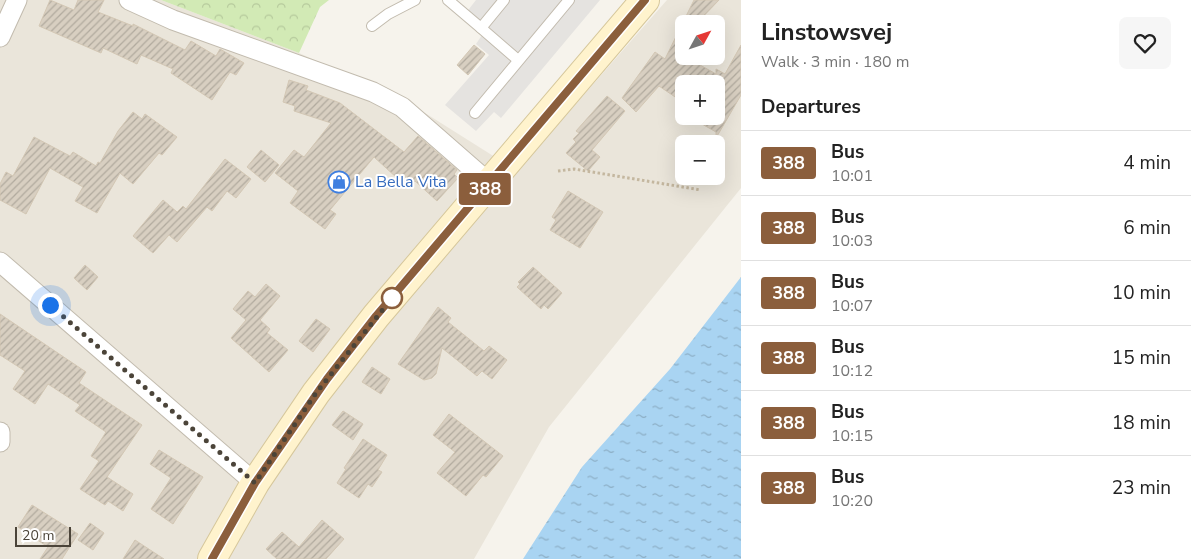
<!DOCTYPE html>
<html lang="en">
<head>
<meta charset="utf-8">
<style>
  :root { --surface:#fff; --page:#f6f6f6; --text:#222; --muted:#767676; --line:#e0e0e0 }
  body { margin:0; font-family:"Nunito Sans",sans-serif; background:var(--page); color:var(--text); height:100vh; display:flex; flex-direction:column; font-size:19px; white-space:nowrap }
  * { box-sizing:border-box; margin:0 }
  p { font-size:16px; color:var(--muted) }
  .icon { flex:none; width:28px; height:28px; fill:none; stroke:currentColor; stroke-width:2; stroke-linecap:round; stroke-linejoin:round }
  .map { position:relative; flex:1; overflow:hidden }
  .drawer { display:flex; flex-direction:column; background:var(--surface); width:450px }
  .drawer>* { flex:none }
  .badge { padding:0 10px; border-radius:4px; font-size:18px; line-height:32px }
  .needle { width:32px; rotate:50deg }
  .tools { position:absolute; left:675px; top:15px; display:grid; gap:10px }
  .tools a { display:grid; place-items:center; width:50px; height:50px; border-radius:8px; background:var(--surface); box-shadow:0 5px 20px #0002; font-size:25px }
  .scale { position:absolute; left:15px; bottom:12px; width:56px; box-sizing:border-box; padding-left:5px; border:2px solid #4b4439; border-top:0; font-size:14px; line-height:18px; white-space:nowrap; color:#4b4439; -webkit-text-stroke:4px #fff; paint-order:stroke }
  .you { position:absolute; width:25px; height:25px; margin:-12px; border:4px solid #fff; border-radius:50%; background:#1a73e8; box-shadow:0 0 0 8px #1a73e833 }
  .map>.badge { position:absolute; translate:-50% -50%; box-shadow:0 0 0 2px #fff }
  h2 { padding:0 20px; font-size:19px; line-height:45px }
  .round { display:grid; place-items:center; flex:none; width:52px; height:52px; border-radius:8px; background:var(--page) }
  .overview { display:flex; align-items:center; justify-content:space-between; height:85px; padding:0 20px }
  h1 { font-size:24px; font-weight:700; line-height:38px }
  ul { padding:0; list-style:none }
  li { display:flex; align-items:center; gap:15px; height:65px; padding:0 20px; border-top:1px solid var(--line) }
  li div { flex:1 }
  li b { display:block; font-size:19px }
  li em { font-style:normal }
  li .badge { min-width:55px; font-weight:700; text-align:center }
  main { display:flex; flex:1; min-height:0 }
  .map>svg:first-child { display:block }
  .residential { fill:#eae5da; fill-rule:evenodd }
  .forest { fill:url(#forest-crowns) }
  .parking { fill:#e5e3e0 }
  .water { fill:url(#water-ripples) }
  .building { fill:url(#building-hatch); stroke:#d3c7b4 }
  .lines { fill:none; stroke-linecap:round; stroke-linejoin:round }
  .lane-casing { stroke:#c2bbae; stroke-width:12 }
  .street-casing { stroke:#c2bbae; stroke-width:21 }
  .secondary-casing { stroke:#d6c79b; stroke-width:30 }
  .path { stroke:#c4b79f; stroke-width:3; stroke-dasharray:2.5 2.5; stroke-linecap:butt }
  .lane { stroke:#fff; stroke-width:10 }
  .street { stroke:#fff; stroke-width:19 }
  .secondary { stroke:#fff3cd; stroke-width:28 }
  .line-casing { stroke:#fff; stroke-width:11 }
  .line { stroke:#8b5e3c; stroke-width:8 }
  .walk { stroke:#4b4439; stroke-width:5; stroke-dasharray:0 9 }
  .stop-dot { fill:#fff; stroke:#8b5e3c; stroke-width:2.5 }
  .labels { text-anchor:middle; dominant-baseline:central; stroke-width:4; stroke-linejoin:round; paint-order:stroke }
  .shop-label { font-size:16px; fill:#366cbe; stroke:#fff; text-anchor:start }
</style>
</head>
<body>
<main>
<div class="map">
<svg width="741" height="559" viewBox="0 0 741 559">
  <defs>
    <pattern id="forest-crowns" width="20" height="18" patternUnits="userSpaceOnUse" patternTransform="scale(1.25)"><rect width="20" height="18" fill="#d2eab5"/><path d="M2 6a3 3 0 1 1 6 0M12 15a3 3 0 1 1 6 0" fill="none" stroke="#b6ca9c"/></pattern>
    <pattern id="water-ripples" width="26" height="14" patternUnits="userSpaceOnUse" patternTransform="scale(1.25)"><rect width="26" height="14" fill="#a9d4f2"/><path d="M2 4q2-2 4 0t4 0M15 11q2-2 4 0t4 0" fill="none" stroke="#8caec5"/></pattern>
    <pattern id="building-hatch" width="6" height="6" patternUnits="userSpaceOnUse" patternTransform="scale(1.25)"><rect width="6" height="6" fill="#d8cfc1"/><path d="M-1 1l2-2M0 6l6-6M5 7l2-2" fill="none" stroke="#b1aa9e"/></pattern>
  </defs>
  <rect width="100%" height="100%" fill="#f6f3ec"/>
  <!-- residential -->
  <path class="residential" d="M0,0H161L299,53L406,101L517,171L667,0H741V188L549,427L474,559H0ZM684,24H716V56H684ZM684,84H716V116H684ZM684,144H716V176H684Z"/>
  <!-- forest -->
  <path class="forest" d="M161,0H329L320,7L299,53Z"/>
  <!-- parking -->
  <path class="parking" d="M476,0H600L501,118L494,112L476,131L445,105L489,55L476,44L482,35L462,18Z"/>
  <!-- water -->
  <path class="water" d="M741,277V559H523L582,467L670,369Z"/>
  <!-- building -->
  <g class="building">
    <path d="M50,0L74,10L78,0H104L98,12L133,26V24L185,50L191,41L216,56L220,49L244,63L236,75L230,72L212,100L171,73L173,69L141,55L137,64L103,48L101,53L39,26Z"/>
    <path d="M694,0H719L696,24H684V56L716,74V69L725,74L741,45V95L716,138V132L688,116H716V84H684V103L659,86L636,112L622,98L655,52L665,59Z"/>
    <path d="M474,45L485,54L468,75L457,65Z"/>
    <path d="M289,80L308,86L306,90L340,103L404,152L418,136L457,170L454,174L458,178L437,201L415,181L408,188L374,157L330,210L336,214L325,229L290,203L298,191L275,173L294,150L304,157L331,123L294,111L295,106L283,102Z"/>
    <path d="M607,96L625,111L592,150L600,157L588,171L566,153L576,142L573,139L579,133L576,131Z"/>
    <path d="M133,112L142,119L145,114L177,137L162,155L159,153L133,184L120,173L97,213L75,201L83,187L50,168L26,214L0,200V184L6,172L13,176L34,137L70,156L73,152L96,166L98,162L100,163L118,131Z"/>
    <path d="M261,150L279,165L265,182L247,167Z"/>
    <path d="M225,159L251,179L236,198L227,191L212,211L207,207L177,242L169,235L153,253L133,236L163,200L177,212L183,206L186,209Z"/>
    <path d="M568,191L603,212L580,248L550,230L556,220L552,217Z"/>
    <path d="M85,265L98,277L87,290L74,278Z"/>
    <path d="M533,267L562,293L548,309L544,305L541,309L517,287L520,284L518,282Z"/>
    <path d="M266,284L280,296L260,320L270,329L267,333L288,350L269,372L231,338L246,320L233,309L248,291L255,297Z"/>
    <path d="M438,307L451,318L448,322L484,351L489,346L507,360L492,379L482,371L477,376L442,348L436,374L432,378L424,380L398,364Z"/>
    <path d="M0,314L86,372L79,383L142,425L107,477L133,494L123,511L108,501L105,505L80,489L99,461L91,456L106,432L75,411L80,405L48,384L35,404L13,389L25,371L0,355Z"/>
    <path d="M316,319L330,329L313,352L299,341Z"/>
    <path d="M372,367L390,379L381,394L362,382Z"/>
    <path d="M343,411L363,424L353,440L332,425Z"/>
    <path d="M449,414L503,456L486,477L483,475L466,496L437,473L455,452L433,435Z"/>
    <path d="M363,439L387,455L378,470L382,472L372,487L368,484L359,498L337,483L346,469L344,468Z"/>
    <path d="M159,450L203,477L173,524L151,509L171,478L150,464Z"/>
    <path d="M32,505L78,534L62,559H40L48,547L18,527Z"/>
    <path d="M322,520L344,539L326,559H277L266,549L282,532L299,547Z"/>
    <path d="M90,523L104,533L93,550L78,540Z"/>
    <path d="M135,540L164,559H123Z"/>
  </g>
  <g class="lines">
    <!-- lane casing -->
    <g class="lane-casing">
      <g id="lane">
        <path d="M448,0L481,28"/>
        <path d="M504,0L481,28L518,60"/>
        <path d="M372,26L388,14L415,0"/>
        <path d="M475,113L569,0"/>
      </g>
    </g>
    <!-- street casing -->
    <g class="street-casing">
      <g id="street">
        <path d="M129,0L173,20L373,92L402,107L489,183"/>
        <path d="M0,37L17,0"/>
        <path d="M0,262L255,483"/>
        <path d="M0,432V442"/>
      </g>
    </g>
    <!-- secondary casing -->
    <g class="secondary-casing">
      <path id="secondary" d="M212,559L255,483L316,393L376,316L645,0"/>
    </g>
    <!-- path -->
    <path class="path" d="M558,171L574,169L701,190"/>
    <!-- lane -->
    <use href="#lane" class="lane"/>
    <!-- street -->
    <use href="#street" class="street"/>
    <!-- secondary -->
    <use href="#secondary" class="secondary"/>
  </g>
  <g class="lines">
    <!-- line casing -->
    <g class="line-casing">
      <path id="line" d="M212,559L255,483L327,379L376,316L645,0"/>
    </g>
    <!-- line -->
    <use href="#line" class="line"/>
    <!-- walk -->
    <path class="walk" d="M50,305L255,483L316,393L392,298"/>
  </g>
  <!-- icons -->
  <defs>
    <g id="shop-ring" transform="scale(1.125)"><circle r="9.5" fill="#fff" stroke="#3f7fe0" stroke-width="1.5"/><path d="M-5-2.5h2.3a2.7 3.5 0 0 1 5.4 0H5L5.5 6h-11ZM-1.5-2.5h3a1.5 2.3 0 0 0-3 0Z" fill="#3f7fe0"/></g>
  </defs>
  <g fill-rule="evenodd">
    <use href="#shop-ring" x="339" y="182"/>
  </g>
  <!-- markers -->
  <circle class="stop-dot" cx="392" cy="298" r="10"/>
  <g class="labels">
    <!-- shop labels -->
    <g class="shop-label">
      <text x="355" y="182">La Bella Vita</text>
    </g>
  </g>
</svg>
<div class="tools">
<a><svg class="needle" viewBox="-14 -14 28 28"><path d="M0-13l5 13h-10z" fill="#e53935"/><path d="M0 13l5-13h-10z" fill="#767676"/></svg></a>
<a>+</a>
<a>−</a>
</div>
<div class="scale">20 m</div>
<div class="you" style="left:50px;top:305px"></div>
<b class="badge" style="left:485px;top:189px;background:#8b5e3c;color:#fff">388</b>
</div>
<section class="drawer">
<div class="overview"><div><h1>Linstowsvej</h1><p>Walk · 3 min · 180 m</p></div><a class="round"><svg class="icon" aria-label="heart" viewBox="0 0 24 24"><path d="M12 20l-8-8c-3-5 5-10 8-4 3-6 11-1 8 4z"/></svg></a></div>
<h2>Departures</h2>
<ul>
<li><span class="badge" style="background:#8b5e3c;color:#fff">388</span><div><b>Bus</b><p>10:01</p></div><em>4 min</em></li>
<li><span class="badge" style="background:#8b5e3c;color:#fff">388</span><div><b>Bus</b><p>10:03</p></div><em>6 min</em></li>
<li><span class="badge" style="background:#8b5e3c;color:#fff">388</span><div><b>Bus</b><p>10:07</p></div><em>10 min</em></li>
<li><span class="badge" style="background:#8b5e3c;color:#fff">388</span><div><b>Bus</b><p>10:12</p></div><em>15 min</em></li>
<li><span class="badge" style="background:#8b5e3c;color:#fff">388</span><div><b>Bus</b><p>10:15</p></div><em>18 min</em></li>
<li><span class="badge" style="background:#8b5e3c;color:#fff">388</span><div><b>Bus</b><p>10:20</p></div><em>23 min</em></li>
</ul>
</section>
</main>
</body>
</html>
